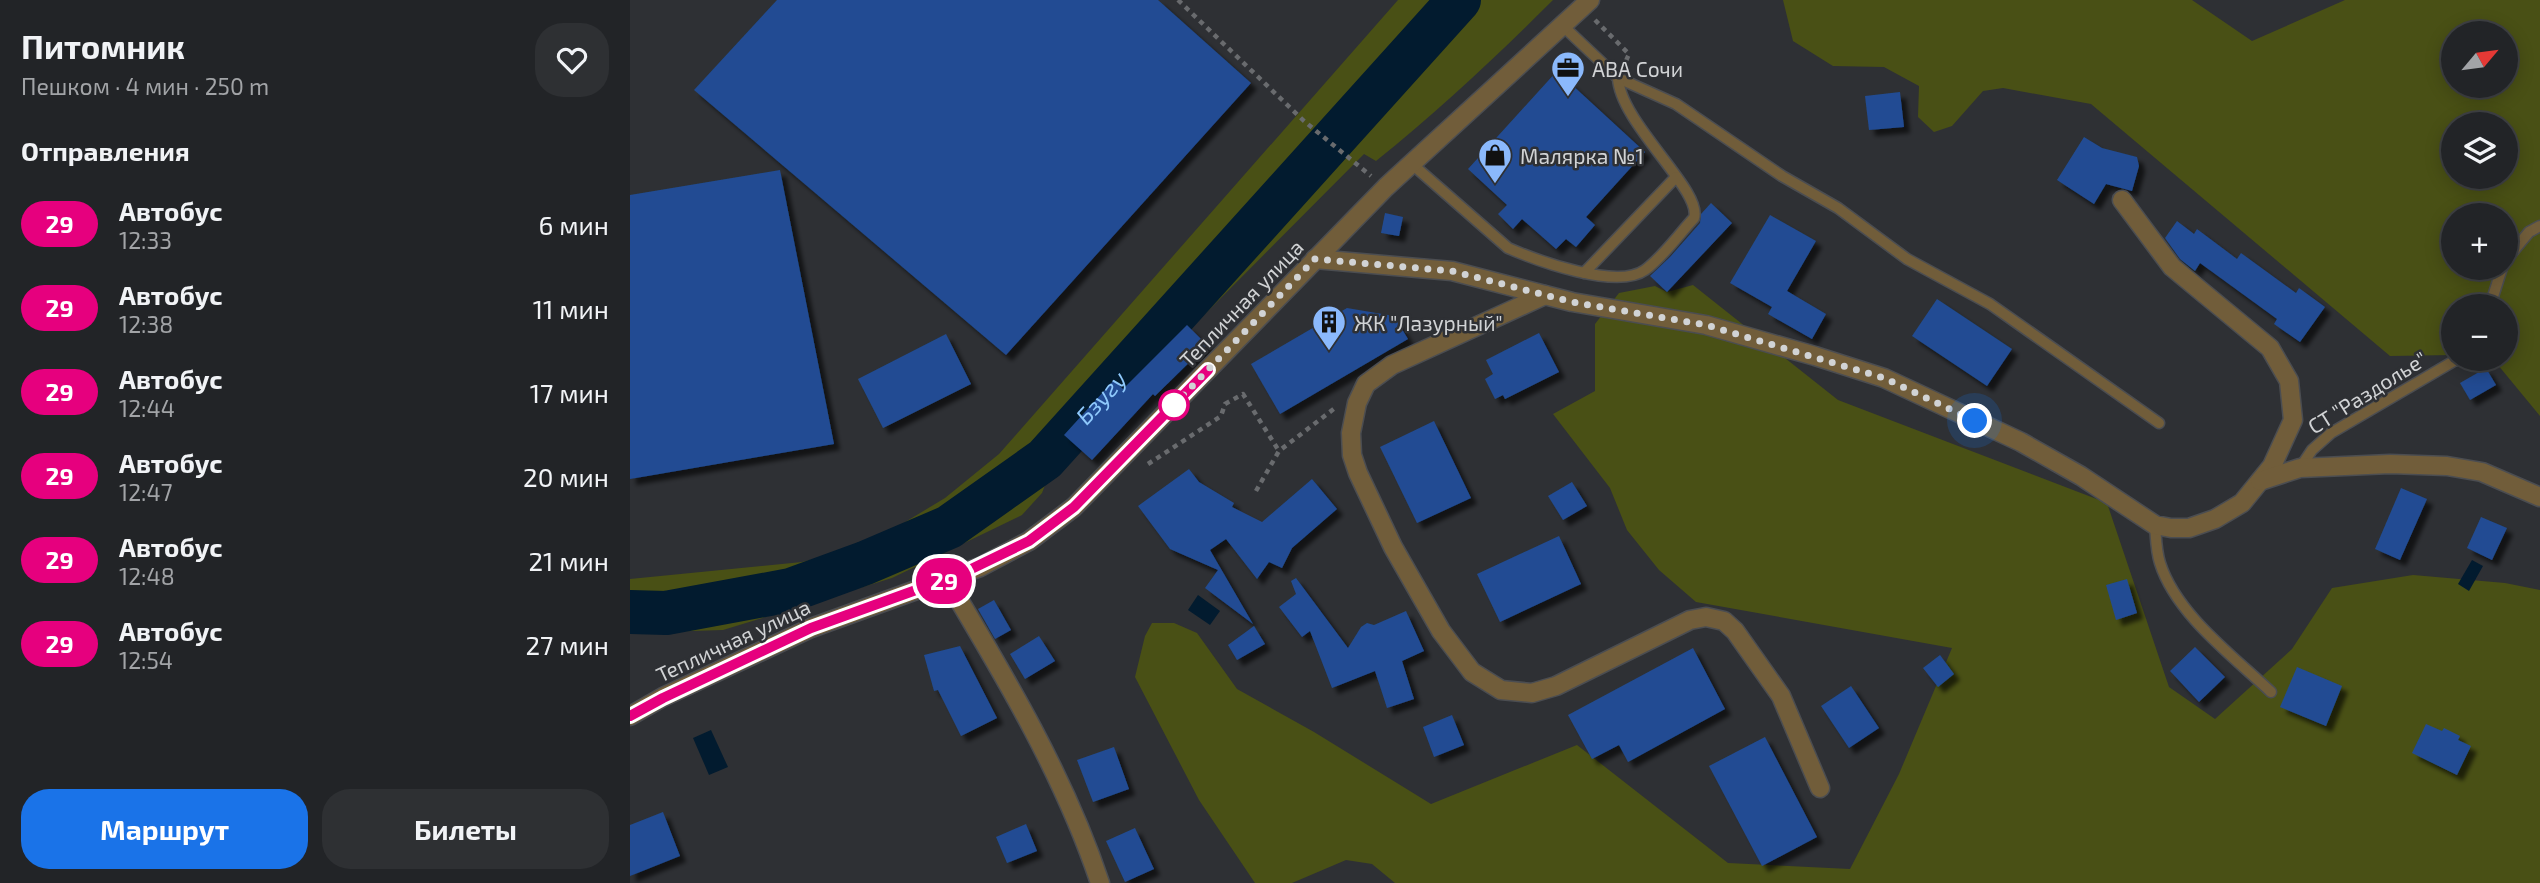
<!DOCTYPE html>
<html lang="ru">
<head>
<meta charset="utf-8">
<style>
  :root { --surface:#222427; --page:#2e3033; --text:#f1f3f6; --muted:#a2a4a7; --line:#3f4144; --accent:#1a73e8 }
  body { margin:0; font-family:"Exo 2",sans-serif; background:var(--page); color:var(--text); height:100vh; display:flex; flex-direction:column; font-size:26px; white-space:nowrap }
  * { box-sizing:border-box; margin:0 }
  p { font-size:23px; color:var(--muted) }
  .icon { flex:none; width:38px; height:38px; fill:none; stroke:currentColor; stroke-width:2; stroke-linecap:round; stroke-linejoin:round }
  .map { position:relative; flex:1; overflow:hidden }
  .sheet { display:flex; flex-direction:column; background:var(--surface); width:630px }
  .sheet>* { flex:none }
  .badge { padding:0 14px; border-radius:23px; font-size:24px; line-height:46px }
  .needle { width:46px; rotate:61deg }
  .fabs { position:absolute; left:1811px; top:21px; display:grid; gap:14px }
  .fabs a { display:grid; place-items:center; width:77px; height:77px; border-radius:50%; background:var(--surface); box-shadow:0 4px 18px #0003,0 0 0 2px var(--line); font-size:35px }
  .you { position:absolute; width:35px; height:35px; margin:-18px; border:5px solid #fff; border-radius:50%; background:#1a73e8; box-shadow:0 0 0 10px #1a73e833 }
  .map>.badge { position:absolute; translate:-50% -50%; box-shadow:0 0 0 4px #fff }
  h2 { padding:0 21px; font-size:26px; line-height:63px }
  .round { display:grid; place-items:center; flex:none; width:74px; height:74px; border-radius:28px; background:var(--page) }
  .overview { display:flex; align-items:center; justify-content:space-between; height:119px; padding:0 21px }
  h1 { font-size:33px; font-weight:700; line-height:52px }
  .cta { display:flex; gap:14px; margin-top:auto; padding:14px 21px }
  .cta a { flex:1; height:80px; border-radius:28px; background:var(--accent); color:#fff; font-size:28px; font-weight:700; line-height:80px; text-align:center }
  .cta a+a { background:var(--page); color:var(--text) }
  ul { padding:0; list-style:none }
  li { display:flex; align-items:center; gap:21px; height:84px; padding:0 21px }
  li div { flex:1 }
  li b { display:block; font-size:26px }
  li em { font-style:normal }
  li .badge { min-width:77px; font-weight:700; text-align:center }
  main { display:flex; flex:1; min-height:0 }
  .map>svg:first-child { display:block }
  .green { fill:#495015; fill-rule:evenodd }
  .water { fill:#021b2f }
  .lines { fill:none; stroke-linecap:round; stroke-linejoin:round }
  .river { stroke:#021b2f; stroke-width:44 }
  .building { fill:#204c93; filter:url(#shadow) }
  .service-casing { stroke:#4b4d51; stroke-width:13 }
  .minor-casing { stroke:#4b4d51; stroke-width:21 }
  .tertiary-casing { stroke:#4b4d51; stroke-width:21 }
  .path { stroke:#696b6e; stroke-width:4.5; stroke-dasharray:5 5; stroke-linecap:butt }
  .service { stroke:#715d3a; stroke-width:10 }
  .minor { stroke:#715d3a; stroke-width:18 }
  .tertiary { stroke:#715d3a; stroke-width:18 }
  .line-casing { stroke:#fff; stroke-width:16 }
  .line { stroke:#e6007e; stroke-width:10 }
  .walk { stroke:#d1d3d5; stroke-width:7; stroke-dasharray:0 12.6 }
  .stop-dot { fill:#fff; stroke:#e6007e; stroke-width:3.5 }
  .labels { text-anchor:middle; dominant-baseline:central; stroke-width:5; stroke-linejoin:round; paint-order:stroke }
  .poi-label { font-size:21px; fill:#d1d3d5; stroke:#2e3034; text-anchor:start }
  .street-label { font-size:21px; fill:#d1d3d5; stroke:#2e3034 }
  .water-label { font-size:23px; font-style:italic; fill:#8fc9fc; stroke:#2e3034 }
</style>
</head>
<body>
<main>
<section class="sheet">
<div class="overview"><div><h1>Питомник</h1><p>Пешком · 4 мин · 250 m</p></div><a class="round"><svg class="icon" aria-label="heart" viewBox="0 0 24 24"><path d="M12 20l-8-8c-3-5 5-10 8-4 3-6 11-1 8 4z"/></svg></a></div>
<h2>Отправления</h2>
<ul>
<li><span class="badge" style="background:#e6007e;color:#fff">29</span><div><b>Автобус</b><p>12:33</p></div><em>6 мин</em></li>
<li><span class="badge" style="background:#e6007e;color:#fff">29</span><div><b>Автобус</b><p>12:38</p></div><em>11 мин</em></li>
<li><span class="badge" style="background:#e6007e;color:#fff">29</span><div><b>Автобус</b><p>12:44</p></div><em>17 мин</em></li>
<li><span class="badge" style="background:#e6007e;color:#fff">29</span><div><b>Автобус</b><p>12:47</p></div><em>20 мин</em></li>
<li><span class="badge" style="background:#e6007e;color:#fff">29</span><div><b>Автобус</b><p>12:48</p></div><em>21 мин</em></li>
<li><span class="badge" style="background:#e6007e;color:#fff">29</span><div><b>Автобус</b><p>12:54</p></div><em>27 мин</em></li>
</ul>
<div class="cta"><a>Маршрут</a><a>Билеты</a></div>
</section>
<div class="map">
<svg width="1910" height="883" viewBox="0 0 1910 883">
  <defs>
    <filter id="shadow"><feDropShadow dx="6" dy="6" stdDeviation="2" flood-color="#0009"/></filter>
  </defs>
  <rect width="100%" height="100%" fill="#2e3034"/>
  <!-- green -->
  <g class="green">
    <path d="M768,0H923C867,56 808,111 746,161L734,154L571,318L495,368L426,456L412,493L392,515L262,578L93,630L0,633V579L172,562L237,545L315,498L369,454Z"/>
    <path d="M1153,0H1562L1622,41L1715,0H1910V416L1863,359H1876V306H1824L1823,355L1760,356L1461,104L1373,88L1353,91L1322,126L1304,132L1288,117L1289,86L1254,67L1203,66L1163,41ZM1824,33H1876V86H1824ZM1824,124H1876V177H1824ZM1824,215H1876V268H1824Z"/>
    <path d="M1063,285L1208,400L1477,503L1539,687L1585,719L1662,649L1702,588L1783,575L1875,583L1910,590V883H765L742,864L716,860L662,883H625L569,800L505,677L515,636L522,623H544L567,633L607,689L684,732L801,804L947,745L1098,863L1220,869L1269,774L1322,648L1066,602L1029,570L997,530L980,488L923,414L965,391V324L989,293L1025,286L1037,292Z"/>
  </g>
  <!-- water -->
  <g class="water">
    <path d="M1842,560L1853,566L1839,591L1828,584Z"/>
    <path d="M568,595L590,611L580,625L558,610Z"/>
    <path d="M81,730L98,767L79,775L63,738Z"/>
  </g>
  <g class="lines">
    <!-- river -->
    <path class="river" id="s1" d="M0,612L36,613L161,590L235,563L319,527L415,459L829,0"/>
  </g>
  <!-- building -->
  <g class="building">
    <path d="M147,0H528L621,83L376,355L64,90Z"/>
    <path d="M927,71L1015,152L956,217L965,225L946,247L936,239L926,249L892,219L883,229L868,214L877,205L838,169Z"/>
    <path d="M1270,92L1274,127L1239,130L1235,96Z"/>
    <path d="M1454,137L1472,148L1507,157L1509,166L1502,191L1476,184L1464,204L1427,180Z"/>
    <path d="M150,170L204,444L0,479V195Z"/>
    <path d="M1081,203L1102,223L1037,292L1020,276L1040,257L1070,223L1071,214Z"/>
    <path d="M755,213L773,217L769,236L751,233Z"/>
    <path d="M1140,215L1186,241L1157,291L1196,314L1182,339L1138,314L1142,307L1100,283Z"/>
    <path d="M1547,221L1564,234L1567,229L1607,259L1611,253L1666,293L1669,288L1695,307L1670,342L1644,324L1647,319L1570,263L1565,271L1550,259L1535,238Z"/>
    <path d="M1307,299L1382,349L1357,386L1282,336Z"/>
    <path d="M717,308L764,316L778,339L650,414L621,364Z"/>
    <path d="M557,325L577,345L525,396L523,394L462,460L434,435L484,380L493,389Z"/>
    <path d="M909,333L929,372L875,399L873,395L865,399L855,379L863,374L856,360Z"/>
    <path d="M316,334L341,384L253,428L228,379Z"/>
    <path d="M1856,368L1866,385L1840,400L1830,383Z"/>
    <path d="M804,421L841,498L787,523L750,447Z"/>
    <path d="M559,469L569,482L604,503L602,507L632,522L682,479L707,509L662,548L652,568L639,562L627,579L596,539L580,550L623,624L575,588L588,570L540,549L508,506Z"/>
    <path d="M942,482L957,506L933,520L918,496Z"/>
    <path d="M1771,488L1797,499L1770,560L1745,549Z"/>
    <path d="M1851,517L1877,528L1862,560L1837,548Z"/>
    <path d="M929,536L951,584L870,622L847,574Z"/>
    <path d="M666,578L718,648L731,627L737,623L744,625L776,611L794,651L772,661L784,699L757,708L745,671L702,688L680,631L672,637L649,607L666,594L661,581Z"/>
    <path d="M1497,579L1507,613L1486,620L1476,585Z"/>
    <path d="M364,600L381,630L365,639L348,609Z"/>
    <path d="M624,626L635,644L607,660L598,645Z"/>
    <path d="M409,636L425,661L395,679L380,654Z"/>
    <path d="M330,646L367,718L331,736L308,690L304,691L294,655Z"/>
    <path d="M1565,647L1595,677L1569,702L1540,671Z"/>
    <path d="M1063,648L1095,709L998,762L989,745L962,759L938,715Z"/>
    <path d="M1310,655L1324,674L1308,687L1293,668Z"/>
    <path d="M1667,667L1712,686L1696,726L1650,707Z"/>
    <path d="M1221,686L1249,728L1219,748L1191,706Z"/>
    <path d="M822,715L834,745L804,757L793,727Z"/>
    <path d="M1796,724L1812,731L1814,728L1830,736L1828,740L1841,746L1827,775L1782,753Z"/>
    <path d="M1135,737L1187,837L1132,866L1079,766Z"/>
    <path d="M484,747L499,789L463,802L447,760Z"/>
    <path d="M33,812L50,856L0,876V825Z"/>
    <path d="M396,824L407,851L377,863L366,837Z"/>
    <path d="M505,828L524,869L495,882L476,841Z"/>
  </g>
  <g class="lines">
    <!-- service casing -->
    <g class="service-casing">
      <g id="service">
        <path d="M933,26L988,78L1046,104L1152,176L1208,208L1277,259L1360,304L1529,423"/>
        <path d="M782,164L878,248C908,261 987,290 1015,270C1033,257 1049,234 1064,218C1073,191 990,123 988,78"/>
        <path d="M1876,260L1899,232L1910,226"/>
        <path d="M954,273L1046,177"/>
        <path d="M1860,306L1872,268"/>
        <path d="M1670,468L1682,450L1701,433L1824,361L1833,359"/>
        <path d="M1525,525C1526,537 1526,551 1530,563C1546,614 1603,656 1641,692"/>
      </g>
    </g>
    <!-- minor casing -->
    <g class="minor-casing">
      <g id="minor">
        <path d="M685,259L822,271L942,302L1076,325L1185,356L1254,378L1391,442L1451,476L1525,525L1541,528H1559L1585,519L1612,503L1642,466L1663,420L1659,381L1640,348L1542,267L1492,200"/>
        <path d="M915,295L762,365L736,384L727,403L721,433L722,455L728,473L763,547L811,631L842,672L871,690L902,693L926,686L1060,620L1076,617L1094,621L1105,631L1151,696L1190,788"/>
        <path d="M1630,481L1670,468L1760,464L1817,466L1852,472L1910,497"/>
        <path d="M317,580C375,677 434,775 470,883"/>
      </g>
    </g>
    <!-- tertiary casing -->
    <g class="tertiary-casing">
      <path id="tertiary" d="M0,716L33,697L181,628L350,567L399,541L444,507L756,187L960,0"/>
    </g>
    <!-- path -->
    <g class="path">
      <path d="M548,0L674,121L741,176"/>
      <path d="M965,20L999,54L995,63"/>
      <path d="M518,464L591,416L595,404L613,394L649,451"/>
      <path d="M626,491L649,451L705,408"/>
    </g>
    <!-- service -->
    <use href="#service" class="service"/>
    <!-- minor -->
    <use href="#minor" class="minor"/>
    <!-- tertiary -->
    <use href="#tertiary" class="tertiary"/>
  </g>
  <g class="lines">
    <!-- line casing -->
    <g class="line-casing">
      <path id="line" d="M0,716L33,698L181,628L333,573L399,541L444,507L578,370"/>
    </g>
    <!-- line -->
    <use href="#line" class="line"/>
    <!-- walk -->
    <path class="walk" d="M544,405L540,409L685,259L822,271L942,302L1076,325L1254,378L1345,421"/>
  </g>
  <!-- icons -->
  <defs>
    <g id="office-pin" transform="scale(1.75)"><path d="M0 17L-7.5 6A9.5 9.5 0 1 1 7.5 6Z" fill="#8bb9fc" stroke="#2e3034"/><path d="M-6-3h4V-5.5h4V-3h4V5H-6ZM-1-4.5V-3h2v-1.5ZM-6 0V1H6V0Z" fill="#111"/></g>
    <g id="shop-pin" transform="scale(1.75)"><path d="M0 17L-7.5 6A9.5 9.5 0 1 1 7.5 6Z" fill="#8bb9fc" stroke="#2e3034"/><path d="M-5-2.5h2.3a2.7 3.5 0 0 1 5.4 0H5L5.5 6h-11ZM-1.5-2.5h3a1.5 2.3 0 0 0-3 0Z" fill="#111"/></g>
    <g id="building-pin" transform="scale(1.75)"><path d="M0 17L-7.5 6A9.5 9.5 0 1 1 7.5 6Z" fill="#8bb9fc" stroke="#2e3034"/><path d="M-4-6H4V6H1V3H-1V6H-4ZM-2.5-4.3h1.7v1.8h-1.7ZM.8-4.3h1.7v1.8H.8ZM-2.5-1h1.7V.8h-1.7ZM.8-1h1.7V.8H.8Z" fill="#111"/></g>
  </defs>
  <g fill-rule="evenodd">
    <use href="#office-pin" x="938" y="68"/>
    <use href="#shop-pin" x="865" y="155"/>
    <use href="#building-pin" x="699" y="322"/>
  </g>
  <!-- markers -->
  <circle class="stop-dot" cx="544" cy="405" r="14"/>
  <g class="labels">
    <!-- poi labels -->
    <g class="poi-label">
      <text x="962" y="68">АВА Сочи</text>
      <text x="890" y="155">Малярка №1</text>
      <text x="724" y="322">ЖК "Лазурный"</text>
    </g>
    <!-- street labels -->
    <g class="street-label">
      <text transform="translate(611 303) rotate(-46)">Тепличная улица</text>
      <text transform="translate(1737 392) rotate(-32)">СТ "Раздолье"</text>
      <text transform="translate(103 640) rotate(-25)">Тепличная улица</text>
    </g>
    <!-- water labels -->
    <g class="water-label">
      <text stroke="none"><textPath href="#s1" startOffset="534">Бзугу</textPath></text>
    </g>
  </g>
</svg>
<div class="fabs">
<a><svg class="needle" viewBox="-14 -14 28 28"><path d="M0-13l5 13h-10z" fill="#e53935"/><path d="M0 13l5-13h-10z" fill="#a2a4a7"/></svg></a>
<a><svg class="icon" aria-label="layers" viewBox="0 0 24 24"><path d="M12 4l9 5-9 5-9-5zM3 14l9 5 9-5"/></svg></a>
<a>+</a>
<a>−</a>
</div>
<div class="you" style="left:1345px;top:421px"></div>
<b class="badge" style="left:314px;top:581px;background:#e6007e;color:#fff">29</b>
</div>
</main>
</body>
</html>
